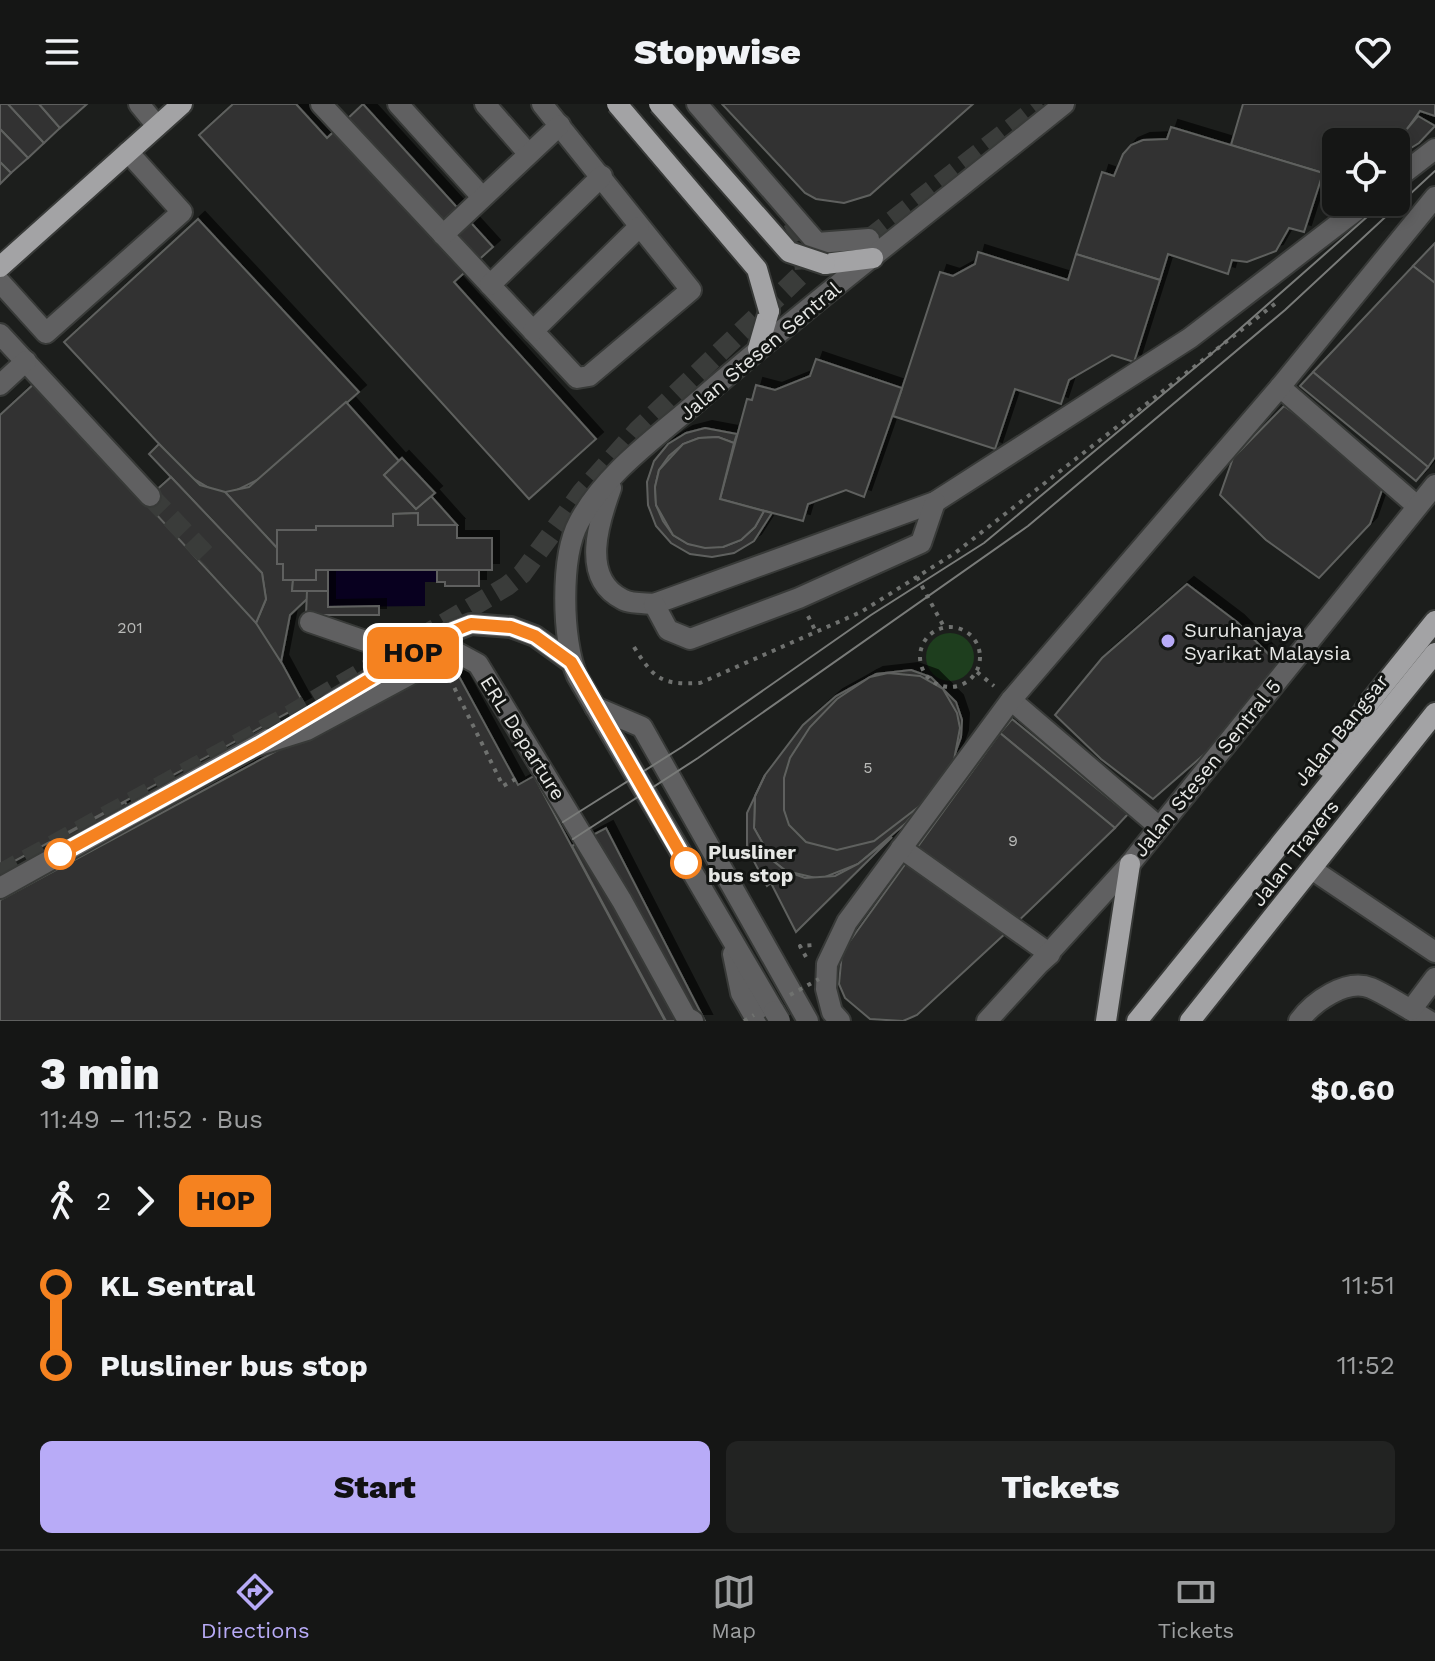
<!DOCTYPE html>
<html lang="en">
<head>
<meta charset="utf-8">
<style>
  :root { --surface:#151615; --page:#222322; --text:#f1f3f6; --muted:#9d9fa0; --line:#343534; --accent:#b8abf7 }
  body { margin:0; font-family:"Work Sans",sans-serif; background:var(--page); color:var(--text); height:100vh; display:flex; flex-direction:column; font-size:30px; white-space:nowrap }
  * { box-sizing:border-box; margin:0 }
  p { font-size:26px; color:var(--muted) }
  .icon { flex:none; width:44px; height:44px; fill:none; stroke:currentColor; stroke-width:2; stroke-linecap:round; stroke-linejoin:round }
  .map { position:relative; height:917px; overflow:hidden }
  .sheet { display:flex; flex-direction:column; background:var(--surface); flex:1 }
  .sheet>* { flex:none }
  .badge { padding:0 16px; border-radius:12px; font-size:28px; line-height:52px }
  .fabs { position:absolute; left:1322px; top:24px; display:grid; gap:16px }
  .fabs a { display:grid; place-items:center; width:88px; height:88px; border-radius:12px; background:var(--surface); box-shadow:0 4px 12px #0003,0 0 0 2px var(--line); font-size:40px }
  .map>.badge { position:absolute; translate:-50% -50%; box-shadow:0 0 0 4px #fff }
  .legs { display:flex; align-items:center; gap:12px; height:88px; padding:0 40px; font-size:26px }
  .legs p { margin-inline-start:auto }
  .overview { display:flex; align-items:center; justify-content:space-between; height:136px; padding:0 40px }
  h1 { font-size:44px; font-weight:800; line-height:60px }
  .primary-button { display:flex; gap:16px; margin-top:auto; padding:16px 40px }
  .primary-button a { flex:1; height:92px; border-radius:12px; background:var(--accent); color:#111; font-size:32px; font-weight:800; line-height:92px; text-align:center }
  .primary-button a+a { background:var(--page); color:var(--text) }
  ul { padding:0 40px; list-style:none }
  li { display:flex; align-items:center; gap:28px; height:80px; font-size:30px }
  li i { display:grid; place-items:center; width:12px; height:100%; margin:0 10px; background:currentColor }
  li i::after { content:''; width:20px; height:20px; margin:-10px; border:6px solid; border-radius:50%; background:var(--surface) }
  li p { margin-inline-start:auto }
  li:first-child i { background:linear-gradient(#0000 50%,currentColor 0) }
  li:last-child i { background:linear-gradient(currentColor 50%,#0000 0) }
  header { display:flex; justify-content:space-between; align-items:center; height:104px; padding:0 40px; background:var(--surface); font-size:36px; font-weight:800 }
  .tab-bar { display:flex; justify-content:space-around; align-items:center; height:112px; border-top:2px solid var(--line); background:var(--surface); font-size:22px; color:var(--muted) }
  .tab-bar a { display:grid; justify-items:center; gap:4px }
  .tab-bar .on { color:var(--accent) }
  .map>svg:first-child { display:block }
  .green { fill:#1e3e1e }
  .water { fill:#08001f }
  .building { fill:#313330; stroke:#5f615f; stroke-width:2; filter:url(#shadow) }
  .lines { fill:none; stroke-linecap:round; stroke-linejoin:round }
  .minor-tunnel { stroke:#3a3c3a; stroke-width:20; stroke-dasharray:20 10; stroke-linecap:butt }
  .minor-casing { stroke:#383a38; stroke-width:24 }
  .major-casing { stroke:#383a38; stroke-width:24 }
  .path { stroke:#6f716f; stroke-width:4; stroke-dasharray:4 6; stroke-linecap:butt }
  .minor { stroke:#606061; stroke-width:20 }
  .major { stroke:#a3a3a5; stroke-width:20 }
  .tram { stroke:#797b79; stroke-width:2 }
  .minor-bridge-casing { stroke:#383a38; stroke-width:24; stroke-linecap:butt }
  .major-bridge-casing { stroke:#383a38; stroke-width:24; stroke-linecap:butt }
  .path-bridge { stroke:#6f716f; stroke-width:4; stroke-dasharray:4 6; stroke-linecap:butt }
  .minor-bridge { stroke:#606061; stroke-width:20 }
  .major-bridge { stroke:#a3a3a5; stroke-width:20 }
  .line-1-casing { stroke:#fff; stroke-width:18 }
  .line-1 { stroke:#f58220; stroke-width:12 }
  .poi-dot { fill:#b8abf7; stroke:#131513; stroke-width:3 }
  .stop-1-dot { fill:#fff; stroke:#f58220; stroke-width:4 }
  .labels { text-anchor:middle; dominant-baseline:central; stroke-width:6; stroke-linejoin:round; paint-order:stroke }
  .number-label { font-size:16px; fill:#b9bab8 }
  .street-label { font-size:20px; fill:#e6e7e5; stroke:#131513 }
  .poi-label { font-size:20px; fill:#e6e7e5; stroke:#131513; text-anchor:start }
  .stop-label { font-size:20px; font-weight:bold; fill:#e6e7e5; stroke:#131513; text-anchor:start }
</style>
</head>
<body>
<header><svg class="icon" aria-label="menu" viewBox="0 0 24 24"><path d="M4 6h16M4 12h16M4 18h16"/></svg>Stopwise<svg class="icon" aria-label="heart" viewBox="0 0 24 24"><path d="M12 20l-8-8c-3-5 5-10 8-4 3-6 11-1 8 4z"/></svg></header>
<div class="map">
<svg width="1435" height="917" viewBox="0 0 1435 917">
  <defs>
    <filter id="shadow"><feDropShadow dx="7" dy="-7" stdDeviation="0" flood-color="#0009"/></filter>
  </defs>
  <rect width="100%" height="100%" fill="#1c1e1c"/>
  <!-- green -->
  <circle class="green" cx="950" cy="553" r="24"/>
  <!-- water -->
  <path class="water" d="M328,466H437V478H425V502L328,503Z"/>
  <!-- building -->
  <g class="building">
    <path d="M0,0H8L44,39L28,54L0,25Z"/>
    <path d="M8,0H39L60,24L44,39Z"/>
    <path d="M39,0H87L60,24Z"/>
    <path d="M233,0H296L327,34L363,0L493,143L454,178L596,335L529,395L199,31Z"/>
    <path d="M722,0H973L870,91L844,99L816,95L805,89Z"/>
    <path d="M1243,0H1435V12L1420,7L1407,25L1385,38H1336V47L1330,45L1323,69L1231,41Z"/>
    <path d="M1418,12L1435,22L1419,39L1398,52L1392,34L1407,25Z"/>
    <path d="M1171,23L1323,69L1304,128L1289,124L1276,147L1247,158L1232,156L1228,170L1168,150L1160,176L1076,150L1102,68L1114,72L1123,50L1131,41L1143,36L1167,35Z"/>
    <path d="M0,25L28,54L11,69L0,58Z"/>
    <path d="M0,58L11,69L0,80Z"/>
    <path d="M198,115L359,288L263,373L233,388H216L189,372L64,238Z"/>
    <path d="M1435,139V179L1413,162Z"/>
    <path d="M978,148L1068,176L1076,150L1160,176L1134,258L1112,251L1069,276L1061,300L1015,285L995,345L893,312L940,168L953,172L975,160Z"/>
    <path d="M1413,162L1435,179V353L1428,363L1313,268Z"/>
    <path d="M816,255L902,284L864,393L846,386L808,400L803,417L720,395L747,295L752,296L756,281L775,286L810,272Z"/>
    <path d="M1313,268L1428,363L1416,377L1300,282Z"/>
    <path d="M36,278L265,528L304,600L0,765V311Z"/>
    <path d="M346,298L399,357L384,371L416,405L431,392L457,421H418V409L393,410V422H316V426H277V444L225,388L249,383Z"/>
    <path d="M1284,302L1338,340L1382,386L1370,420L1319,474L1266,436L1220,391L1233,354Z"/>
    <path d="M705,324L737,330L734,339L718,333L699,334L683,340L669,352L659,366L655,383L656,401L663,417L673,431L688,440L723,443L741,436L755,423L764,407L772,409L754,437L734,449L712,453L690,450L671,439L656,422L648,401L647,378L654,357L668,340L686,329Z"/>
    <path d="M718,333L734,339L720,395L764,407L755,423L741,436L723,443L705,444L688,440L673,431L656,401L655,383L659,366L683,340L699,334Z"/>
    <path d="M159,340L200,381L225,388L277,444V460H283V476H293L292,487H307V495L290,511L281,558L256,519L266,495L262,469L149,350Z"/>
    <path d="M402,354L435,389L416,405L384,371Z"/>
    <path d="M171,373L262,469L266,495L256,519L144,397Z"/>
    <path d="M418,409V421H457V434H492V466H316V476H283V460H277V426H316V422H393V410Z"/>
    <path d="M316,466H328V487H292L293,476H316Z"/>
    <path d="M437,466H479V482H445V478H437Z"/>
    <path d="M1187,480L1237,518L1283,565L1238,621L1153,695L1101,655L1055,611L1102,554Z"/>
    <path d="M307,487H328V503L379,502V511H306Z"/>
    <path d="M449,554L518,681L534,672L665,917H0V796Z"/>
    <path d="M911,566L931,573L956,598L962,616L961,633L948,669L906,719L858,760L820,775L786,767L772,756L754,724L755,692L765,671L803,621L836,592L876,570Z"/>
    <path d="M888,569L920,572L943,585L957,609L960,624L954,656L921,701L874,737L837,746L806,738L789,721L784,706V674L790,654L810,623L837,595L870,573Z"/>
    <path d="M1012,615L1128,710L1115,724L1000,629Z"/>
    <path d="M1000,629L1115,724L1008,827L914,748Z"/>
    <path d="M765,671L755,692L754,724L772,756L786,767L805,774L835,772L858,760L892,733L796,828L771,779L767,782L747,744V709Z"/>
    <path d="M125,698L138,721L79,753L67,730Z"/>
    <path d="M606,724L705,917H666L572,742Z"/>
    <path d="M914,748L1008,827L917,911L903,917L870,915L845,894L839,880L842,848Z"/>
  </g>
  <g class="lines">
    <!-- minor-tunnel -->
    <g class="minor-tunnel">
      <path d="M869,135L1042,0"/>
      <path d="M150,392L207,452L201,458"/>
      <path d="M0,770L290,611L507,482L522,470L582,388L638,326L805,167L802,136L791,114"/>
    </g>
    <!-- minor casing -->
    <g class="minor-casing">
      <g id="minor">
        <path d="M139,0L157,22"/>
        <path d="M321,0L577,274L589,272L691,186L542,0"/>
        <path d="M398,0L482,93"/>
        <path d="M485,0L527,48"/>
        <path d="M697,0L817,139L869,135"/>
        <path d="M1396,75L1435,45"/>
        <path d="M443,131L560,21"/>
        <path d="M0,178L46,229L182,108L128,48"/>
        <path d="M490,181L602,72"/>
        <path d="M533,227L639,123"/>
        <path d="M0,230L150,392"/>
        <path d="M0,281L26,257"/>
        <path d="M1280,283L1417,402"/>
        <path d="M611,384C599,417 580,474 622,495C630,500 645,499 654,500L935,398L1190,234L1367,98"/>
        <path d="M654,500L668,526L690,535L799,494L921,439L935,398"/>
        <path d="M310,518L409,552"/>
        <path d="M1011,596L1158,722"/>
        <path d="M330,599L448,529L471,520L511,523L535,532L571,558"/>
        <path d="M595,603L642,623L808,917"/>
        <path d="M259,641L307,626L454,547L478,560L622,797L686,913L693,917"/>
        <path d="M901,744L1050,850L1041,858"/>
        <path d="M1313,766L1435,848"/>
        <path d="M0,784L268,635"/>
        <path d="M733,850L741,889L757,917"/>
        <path d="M1411,906L1429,917"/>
        <path d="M774,907L577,572C562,536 560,453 579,418C605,369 656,334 697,298C816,195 941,99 1064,0"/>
        <path d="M840,917L832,908L826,885L827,860L847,818L1011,596L1280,283L1435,93"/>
        <path d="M987,917L1130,760L1435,381"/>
        <path d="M1299,917C1313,898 1346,874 1371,884C1385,890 1398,899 1411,906L1435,874"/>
      </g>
    </g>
    <!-- major casing -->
    <g class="major-casing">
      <g id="major">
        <path d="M825,160L873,154"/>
        <path d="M0,163L182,0"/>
        <path d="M758,245L769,207"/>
        <path d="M1327,663L1369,599L1435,517"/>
        <path d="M1106,917L1130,760"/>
        <path d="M1137,917L1435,549"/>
        <path d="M1190,917L1435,609"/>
      </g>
    </g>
    <!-- path -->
    <g class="path">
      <path d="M917,473L944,523"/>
      <path d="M808,512L816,528"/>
      <circle cx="950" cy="553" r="30"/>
      <path d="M634,543C654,575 661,581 700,579L861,508L955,449L1276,199"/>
      <path d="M977,568L994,582"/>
      <path d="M450,575L503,682L521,672"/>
      <path d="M806,853L800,842L813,841"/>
    </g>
    <!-- minor -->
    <use href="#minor" class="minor"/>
    <!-- major -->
    <use href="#major" class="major"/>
    <!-- tram -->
    <g class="tram">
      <path d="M563,718L682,643L871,511L984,439L1209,252L1384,98"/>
      <path d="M573,735L698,654L1028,422L1285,206L1435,67"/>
    </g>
    <!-- minor-bridge casing -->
    <g class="minor-bridge-casing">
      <path id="minor-bridge" d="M774,907L780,917"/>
    </g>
    <!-- major-bridge casing -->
    <g class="major-bridge-casing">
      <g id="major-bridge">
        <path d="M617,0L757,165L769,207"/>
        <path d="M659,0L789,148L825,160"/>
      </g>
    </g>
    <!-- path-bridge -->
    <g class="path-bridge">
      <path d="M790,891L819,875"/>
      <path d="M744,917L754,911"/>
    </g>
    <!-- minor-bridge -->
    <use href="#minor-bridge" class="minor-bridge"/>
    <!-- major-bridge -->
    <use href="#major-bridge" class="major-bridge"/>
  </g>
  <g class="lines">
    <!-- line-1 casing -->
    <g class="line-1-casing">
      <path id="line-1" d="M60,750L259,641L448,529L471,520L511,523L535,532L571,558L686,759"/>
    </g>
    <!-- line-1 -->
    <use href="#line-1" class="line-1"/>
  </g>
  <!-- markers -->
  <circle class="poi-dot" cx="1168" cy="537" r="8"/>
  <g class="stop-1-dot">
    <circle cx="60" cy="750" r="14"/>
    <circle cx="686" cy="759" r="14"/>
  </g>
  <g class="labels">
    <!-- number labels -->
    <g class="number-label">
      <text x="130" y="523">201</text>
      <text x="868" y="663">5</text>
      <text x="1013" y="736">9</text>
    </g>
    <!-- street labels -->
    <g class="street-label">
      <text transform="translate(760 247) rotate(-40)">Jalan Stesen Sentral</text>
      <text transform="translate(1341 626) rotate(-51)">Jalan Bangsar</text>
      <text transform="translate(523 634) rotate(58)">ERL Departure</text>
      <text transform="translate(1207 664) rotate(-51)">Jalan Stesen Sentral 5</text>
      <text transform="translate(1295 749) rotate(-52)">Jalan Travers</text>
    </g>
    <!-- poi labels -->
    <g class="poi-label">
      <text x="1184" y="526">Suruhanjaya<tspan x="1184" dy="23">Syarikat Malaysia</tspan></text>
    </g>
    <!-- stop labels -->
    <g class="stop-label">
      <text x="708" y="748">Plusliner<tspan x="708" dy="23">bus stop</tspan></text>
    </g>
  </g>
</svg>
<div class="fabs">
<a><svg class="icon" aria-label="locate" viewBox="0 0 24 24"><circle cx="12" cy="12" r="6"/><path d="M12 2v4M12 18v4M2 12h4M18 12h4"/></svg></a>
</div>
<b class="badge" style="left:413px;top:549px;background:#f58220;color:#111">HOP</b>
</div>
<section class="sheet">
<div class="overview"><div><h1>3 min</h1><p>11:49 – 11:52 · Bus</p></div><b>$0.60</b></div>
<div class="legs"><svg class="icon" aria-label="walk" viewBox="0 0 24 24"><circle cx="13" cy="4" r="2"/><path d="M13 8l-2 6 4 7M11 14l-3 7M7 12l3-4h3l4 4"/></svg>2<svg class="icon" aria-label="forward" viewBox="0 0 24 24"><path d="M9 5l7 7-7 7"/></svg><b class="badge" style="background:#f58220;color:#111">HOP</b></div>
<ul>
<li><i style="color:#f58220"></i><b>KL Sentral</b><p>11:51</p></li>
<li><i style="color:#f58220"></i><b>Plusliner bus stop</b><p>11:52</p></li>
</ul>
<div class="primary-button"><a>Start</a><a>Tickets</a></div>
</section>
<nav class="tab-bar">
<a class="on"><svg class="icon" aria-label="directions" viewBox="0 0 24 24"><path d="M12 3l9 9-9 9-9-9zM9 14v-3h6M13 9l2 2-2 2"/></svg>Directions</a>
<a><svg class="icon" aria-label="map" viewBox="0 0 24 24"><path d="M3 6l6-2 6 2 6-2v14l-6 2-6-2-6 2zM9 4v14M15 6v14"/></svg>Map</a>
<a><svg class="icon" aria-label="tickets" viewBox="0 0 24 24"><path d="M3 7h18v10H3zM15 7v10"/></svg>Tickets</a>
</nav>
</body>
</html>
